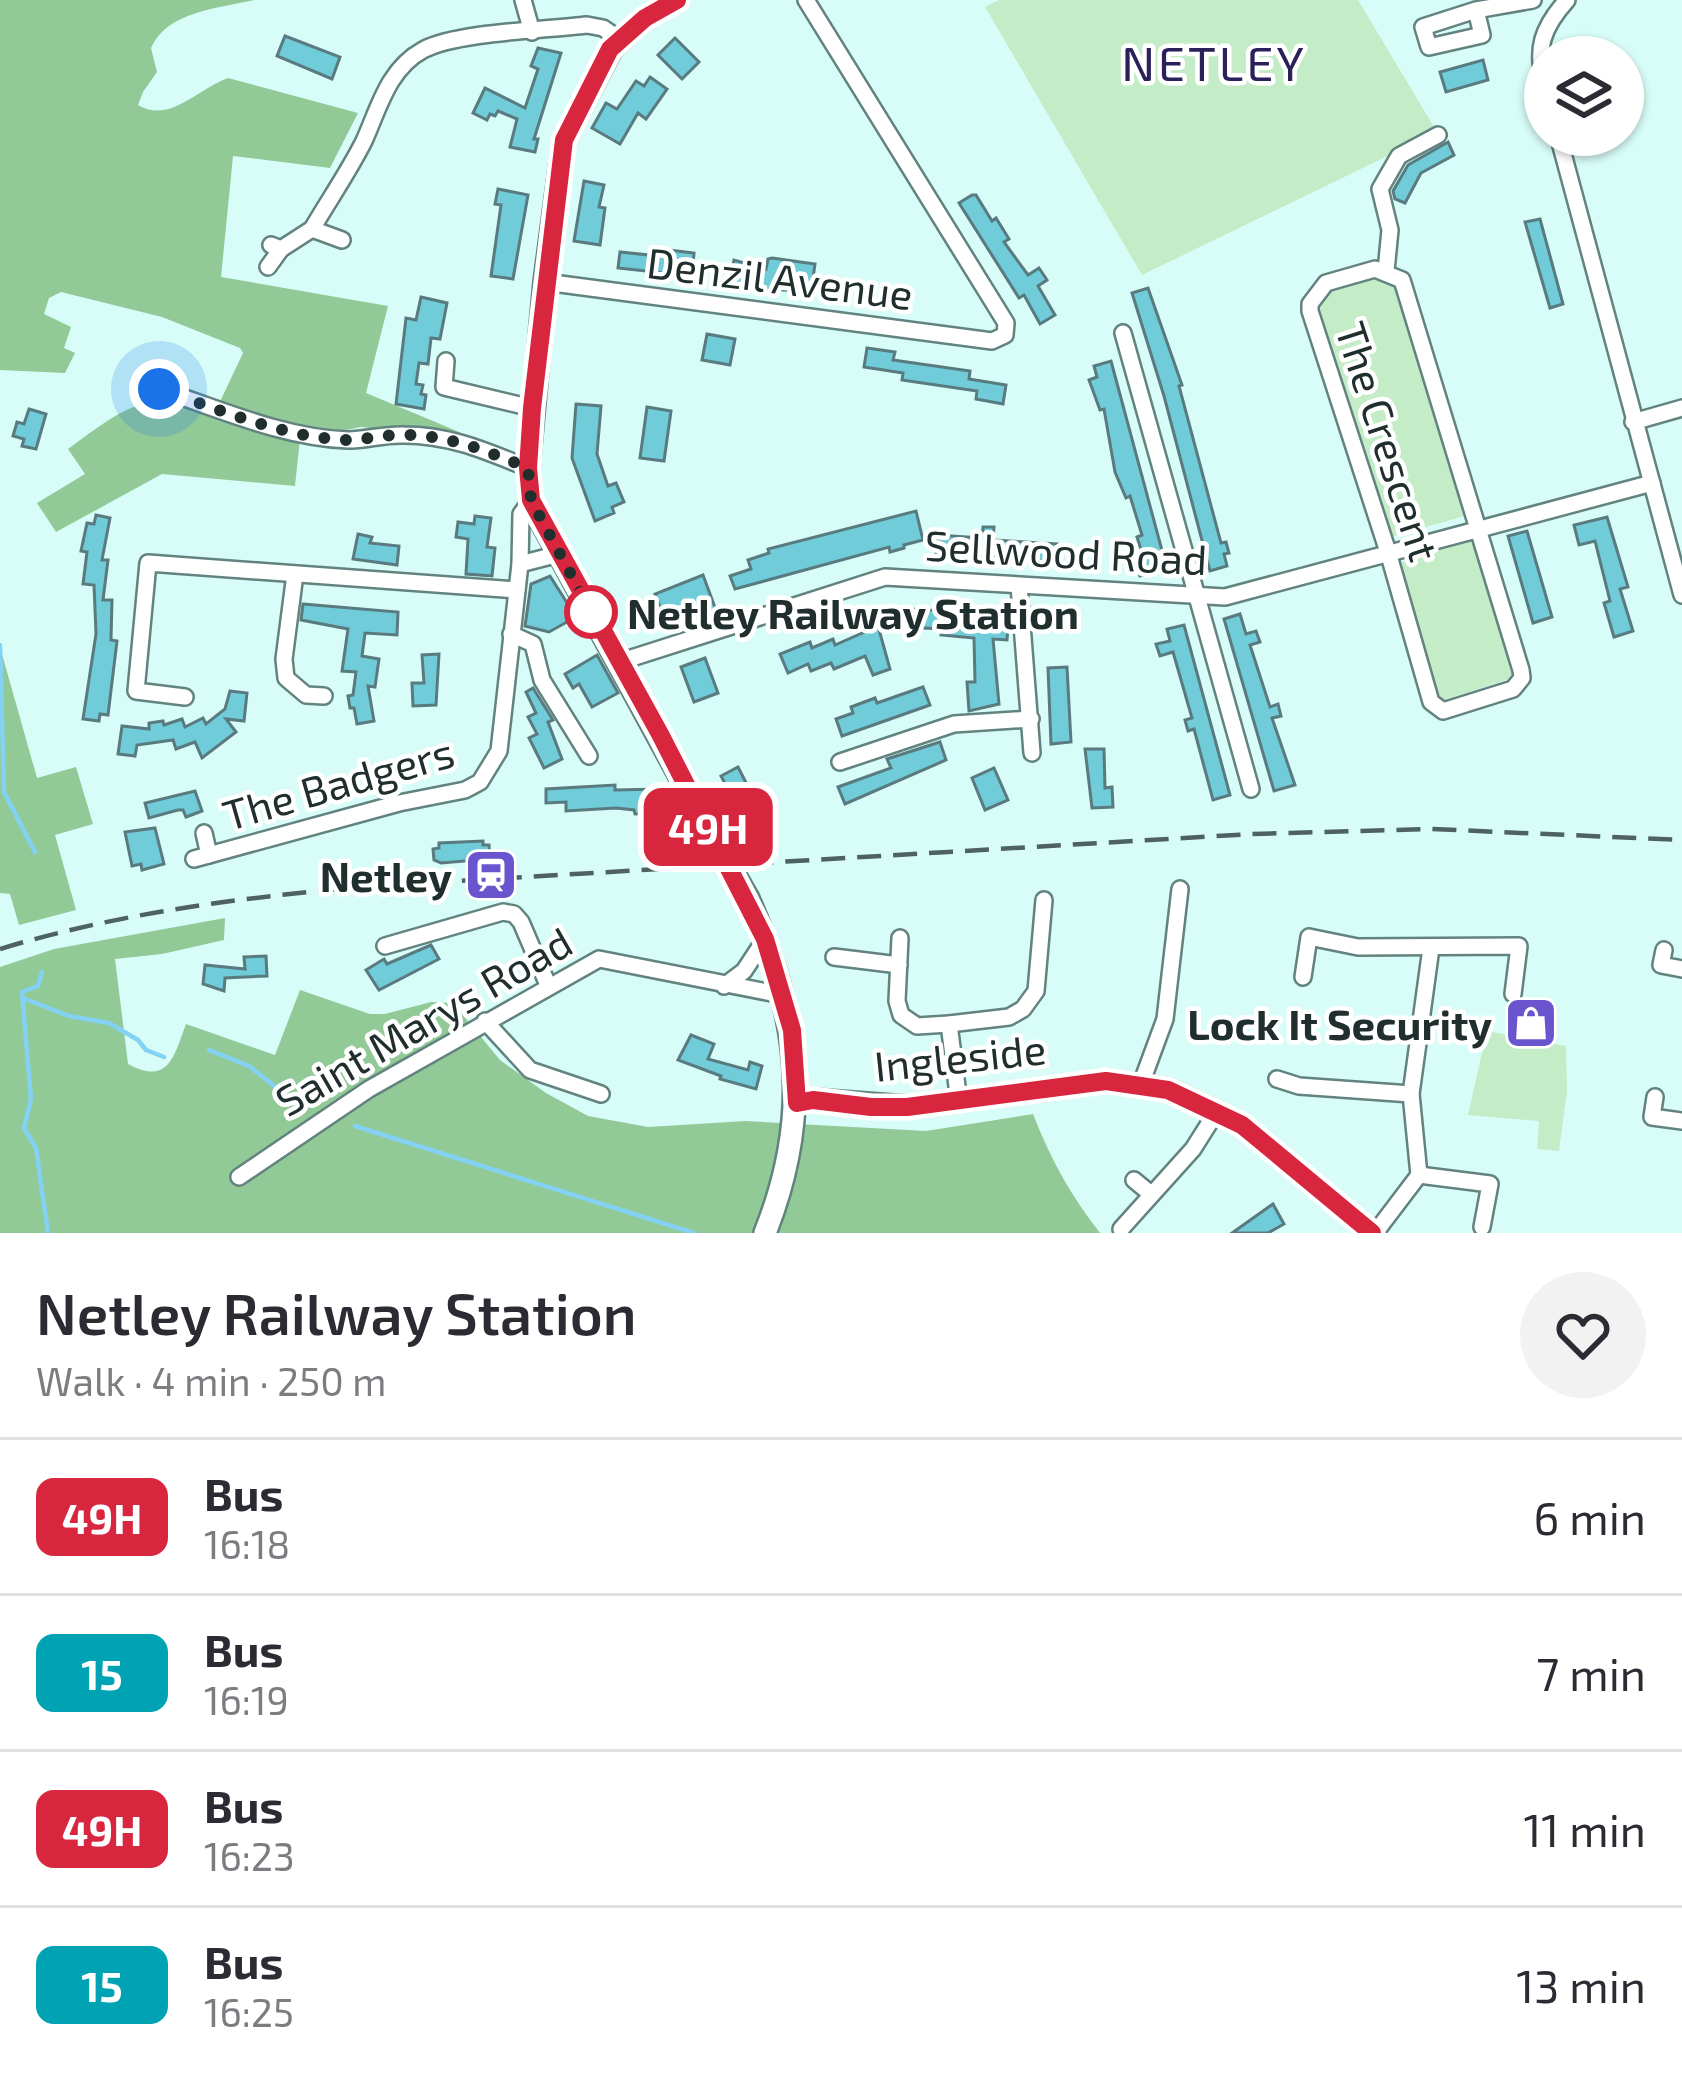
<!DOCTYPE html>
<html lang="en">
<head>
<meta charset="utf-8">
<style>
  :root { --surface:#fff; --page:#f2f2f3; --text:#2b2b33; --muted:#7c7c81; --line:#e1e1e2 }
  body { margin:0; font-family:"Exo 2",sans-serif; background:var(--page); color:var(--text); height:100vh; display:flex; flex-direction:column; font-size:45px; white-space:nowrap }
  * { box-sizing:border-box; margin:0 }
  p { font-size:39px; color:var(--muted) }
  .icon { flex:none; width:66px; height:66px; fill:none; stroke:currentColor; stroke-width:2; stroke-linecap:round; stroke-linejoin:round }
  .map { position:relative; height:1233px; overflow:hidden }
  .panel { display:flex; flex-direction:column; background:var(--surface); flex:1 }
  .panel>* { flex:none }
  .badge { padding:0 24px; border-radius:18px; font-size:42px; line-height:78px }
  .fabs { position:absolute; left:1524px; top:36px; display:grid; gap:24px }
  .fabs a { display:grid; place-items:center; width:120px; height:120px; border-radius:50%; background:var(--surface); box-shadow:0 3px 9px #0004; font-size:60px }
  .you { position:absolute; width:60px; height:60px; margin:-30px; border:9px solid #fff; border-radius:50%; background:#1a73e8; box-shadow:0 0 0 18px #1a73e833 }
  .map>.badge { position:absolute; translate:-50% -50%; box-shadow:0 0 0 6px #fff }
  .round { display:grid; place-items:center; flex:none; width:126px; height:126px; border-radius:63px; background:var(--page) }
  .overview { display:flex; align-items:center; justify-content:space-between; height:204px; padding:0 36px }
  h1 { font-size:57px; font-weight:600; line-height:90px }
  ul { padding:0; list-style:none }
  li { display:flex; align-items:center; gap:36px; height:156px; padding:0 36px; border-top:3px solid var(--line) }
  li div { flex:1 }
  li b { display:block; font-size:45px }
  li em { font-style:normal }
  li .badge { min-width:132px; font-weight:700; text-align:center }
  .map>svg:first-child { display:block }
  .green { fill:#c3ecc7 }
  .forest { fill:#91c997 }
  .lines { fill:none; stroke-linecap:round; stroke-linejoin:round }
  .stream { stroke:#84d2f3; stroke-width:4.5 }
  .building { fill:#70ccd9; stroke:#597a7f; stroke-width:3 }
  .street-casing { stroke:#62837f; stroke-width:20 }
  .secondary-casing { stroke:#62837f; stroke-width:26 }
  .street { stroke:#fff; stroke-width:15 }
  .secondary { stroke:#fff; stroke-width:21 }
  .rail { stroke:#4e6260; stroke-width:4.5; stroke-dasharray:24 12; stroke-linecap:butt }
  .secondary-bridge-casing { stroke:#62837f; stroke-width:26; stroke-linecap:butt }
  .secondary-bridge { stroke:#fff; stroke-width:21 }
  .line-casing { stroke:#fff; stroke-width:27 }
  .line { stroke:#d7263d; stroke-width:18 }
  .walk { stroke:#202e2d; stroke-width:12; stroke-dasharray:0 21.6 }
  .stop-dot { fill:#fff; stroke:#d7263d; stroke-width:6 }
  .labels { text-anchor:middle; dominant-baseline:central; stroke-width:9; stroke-linejoin:round; paint-order:stroke }
  .street-label { font-size:42px; fill:#202e2d; stroke:#fff }
  .stop-label { font-size:42px; font-weight:bold; fill:#202e2d; stroke:#fff; text-anchor:start }
  .poi-label { font-size:42px; font-weight:bold; fill:#202e2d; stroke:#fff; text-anchor:end }
  .quarter-label { font-size:48px; letter-spacing:3px; fill:#2a205a; stroke:#fff }
</style>
</head>
<body>
<div class="map">
<svg width="1682" height="1233" viewBox="0 0 1682 1233">
  <rect width="100%" height="100%" fill="#d8fdf8"/>
  <!-- green -->
  <g class="green">
    <path d="M999,0H1358L1437,132L1142,275L985,7Z"/>
    <path d="M1381,277L1398,286L1468,515L1391,537L1318,308L1327,292Z"/>
    <path d="M1475,539L1515,677L1440,701L1399,563Z"/>
    <path d="M1487,1031L1566,1046L1567,1091L1559,1151L1537,1149L1539,1121L1468,1115Z"/>
  </g>
  <!-- forest -->
  <g class="forest">
    <path d="M0,0H254C220,8 167,11 151,48L157,72L143,92L138,105C170,124 199,88 228,78L358,113L330,168L233,156L221,277L388,306L366,393L464,434L454,438L361,427L300,439L295,486L162,474L56,532L37,503L85,474L68,449C128,405 141,392 217,408L243,353L240,348L162,317L61,292L49,298L44,314L71,327L64,348L75,353L65,373L0,370Z"/>
    <path d="M0,647L37,778L76,767L93,824L55,835L76,910L19,925L10,894L0,893Z"/>
    <path d="M225,918L224,940L162,954L115,959L128,1064C169,1086 174,1056 186,1024L275,1055L300,990L370,1014H385L431,1002L448,1003L458,1009L500,1060L546,1093L588,1116L648,1127L746,1121L926,1131L1033,1114C1050,1158 1071,1196 1100,1233H0V967L54,949Z"/>
  </g>
  <g class="lines">
    <!-- stream -->
    <g class="stream">
      <path d="M0,645L4,792L35,852"/>
      <path d="M42,972L38,986L22,992L31,1099L24,1128L36,1148L48,1233"/>
      <path d="M23,998L69,1016L109,1023L138,1040L146,1050L164,1057"/>
      <path d="M209,1050L249,1066L303,1109"/>
      <path d="M355,1126L694,1233"/>
    </g>
  </g>
  <!-- building -->
  <g class="building">
    <path d="M285,36L340,57L332,79L277,56Z"/>
    <path d="M675,38L699,62L682,79L658,55Z"/>
    <path d="M538,48L561,53L534,139H538L535,152L510,147L517,119L498,111L495,116L490,114L487,120L473,113L485,88L525,108L538,69L531,66Z"/>
    <path d="M1483,60L1488,80L1446,92L1440,72Z"/>
    <path d="M650,77L667,89L646,119L638,113L620,144L592,128L606,103L617,109L636,81L644,86Z"/>
    <path d="M1448,142L1454,155L1421,173L1405,203L1395,199L1393,191L1408,165Z"/>
    <path d="M584,181L604,185L599,207L605,208L600,245L574,241Z"/>
    <path d="M498,189L528,195L513,279L491,276L501,205L495,204Z"/>
    <path d="M972,195H976L992,221L996,218L1009,239L1004,242L1028,275L1039,268L1047,280L1038,286L1055,315L1040,324L1024,295L1019,298L959,203Z"/>
    <path d="M1540,219L1563,304L1550,308L1525,222Z"/>
    <path d="M669,250L694,253L692,276L618,268L620,252L668,257Z"/>
    <path d="M772,258L815,264L811,292L727,286L734,260L766,269L768,259Z"/>
    <path d="M1148,288L1182,385L1179,386L1221,543L1226,542L1229,553L1224,554L1227,566L1210,571L1164,396L1132,293Z"/>
    <path d="M421,297L447,303L440,339L431,338L428,364L419,363L416,384L423,385L421,394L426,395L424,409L396,404L406,318L416,320Z"/>
    <path d="M707,334L735,339L730,365L702,360Z"/>
    <path d="M867,348L895,352L893,360L970,371L969,379L1006,385L1003,404L976,399L977,391L902,380L903,373L864,367Z"/>
    <path d="M1111,361L1167,569L1140,576L1137,565L1145,563L1137,537L1142,535L1130,496L1126,498L1115,472L1104,409L1100,410L1089,380L1097,377L1094,366Z"/>
    <path d="M576,404L601,406L597,454L608,486L616,483L624,502L612,507L614,513L595,521L572,458Z"/>
    <path d="M647,407L671,411L664,461L640,458Z"/>
    <path d="M29,409L46,414L36,449L22,446L24,439L13,436L17,422L24,424Z"/>
    <path d="M916,511L923,540L904,545V548L890,552L889,547L735,589L730,576L751,569L748,560L769,553L768,549Z"/>
    <path d="M96,515L110,518L102,560H108L103,600H112L111,640L117,641L108,715L100,714L99,721L83,719L96,634L94,585L83,584L87,552L81,551L87,523L94,524Z"/>
    <path d="M475,516L491,518L487,547L495,548L492,576L466,574L468,539L456,537L458,522L474,524Z"/>
    <path d="M1607,517L1628,587L1620,589L1633,631L1614,637L1604,603L1610,601L1595,541L1579,545L1574,525Z"/>
    <path d="M983,527H994L993,540L1057,544L1056,562L936,553L938,535L982,538Z"/>
    <path d="M1527,531L1552,617L1533,623L1508,536Z"/>
    <path d="M358,534L372,537L370,543L399,546L397,565L353,559Z"/>
    <path d="M703,575L716,610L668,628L655,594Z"/>
    <path d="M550,576L576,617L549,632L525,626L531,584Z"/>
    <path d="M303,604L398,612L397,635L365,633L362,656L379,659L375,687L368,686L374,721L357,724L354,708H350L348,696L353,695L356,672L342,671L348,629L301,620Z"/>
    <path d="M909,609L963,612L962,619L1008,626L1007,640L993,639L999,704L969,711L967,682H975L974,638L941,635L942,629L907,627Z"/>
    <path d="M1240,614L1246,634L1256,631L1260,642L1250,645L1270,707L1278,704L1281,716L1272,718L1295,785L1274,791L1224,619Z"/>
    <path d="M1184,625L1230,795L1213,800L1194,729L1188,731L1185,720L1192,718L1173,652L1160,656L1156,644L1170,641L1167,629Z"/>
    <path d="M878,626L890,669L873,675L865,656L834,669L831,663L811,671L808,664L788,673L780,654L810,642L812,648L833,639L835,645Z"/>
    <path d="M439,654L436,705L413,706L412,683H424L422,655Z"/>
    <path d="M597,655L618,693L592,707L579,684L573,688L565,674Z"/>
    <path d="M705,658L718,693L694,702L681,667Z"/>
    <path d="M1067,667L1071,742L1051,744L1048,668Z"/>
    <path d="M923,687L930,705L842,736L836,719L853,713L851,707L875,698L877,703Z"/>
    <path d="M533,688L553,720L548,722L562,759L544,768L529,738L537,734L528,717L536,713L526,692Z"/>
    <path d="M230,691L247,693L244,721L226,719L236,732L202,758L195,742L176,749L173,740L137,745L135,756L118,754L122,726L149,729V723L163,721L164,725L182,719L185,727L203,718L206,724L225,709Z"/>
    <path d="M940,742L946,760L845,804L838,787L891,768L887,759Z"/>
    <path d="M1085,749H1104L1105,788L1112,787L1113,807L1092,808Z"/>
    <path d="M738,767L758,806L735,817L726,799L732,796L721,776Z"/>
    <path d="M994,768L1008,800L985,810L972,778Z"/>
    <path d="M615,785V790L661,789L662,813L635,814L634,810L616,808L566,811V802L546,803V789Z"/>
    <path d="M195,791L202,811L186,817L183,810H178L149,818L145,803Z"/>
    <path d="M155,828L164,864L142,870L141,864L132,866L125,832Z"/>
    <path d="M483,841V845H489L490,859L441,863L434,860L433,849L439,848V843Z"/>
    <path d="M431,945L439,959L379,990L366,970L384,959L387,964Z"/>
    <path d="M266,956L267,976L225,978L224,991L203,984L205,965L245,969L244,957Z"/>
    <path d="M691,1035L714,1044L708,1059L748,1070L750,1062L762,1066L756,1089L720,1079L721,1076L678,1060Z"/>
    <path d="M1273,1204L1284,1224L1268,1233H1232Z"/>
  </g>
  <g class="lines">
    <!-- street casing -->
    <g class="street-casing">
      <g id="street">
        <path d="M523,0L532,32"/>
        <path d="M1476,10L1482,35L1429,47L1423,27L1476,10L1533,0"/>
        <path d="M1545,85C1535,49 1542,28 1567,0"/>
        <path d="M1558,135L1682,595"/>
        <path d="M342,240L312,229C329,200 349,171 364,141C379,108 388,69 423,50C456,32 546,30 587,25L603,28L619,39"/>
        <path d="M271,245L281,249L312,229"/>
        <path d="M268,267L281,249"/>
        <path d="M1375,269L1402,280L1521,670L1522,678L1513,689L1443,711L1431,702L1388,552L1310,311V304L1326,283Z"/>
        <path d="M1386,271L1390,230L1380,189L1399,156L1438,135"/>
        <path d="M545,282L992,341L1005,335L1006,323L806,0"/>
        <path d="M1123,333L1251,789"/>
        <path d="M446,361L444,387L532,408"/>
        <path d="M159,389C219,409 284,438 348,440C366,440 385,434 404,435C450,435 486,451 528,468"/>
        <path d="M1633,422L1682,408"/>
        <path d="M520,564L559,554"/>
        <path d="M295,574L284,659L286,678L306,695L324,696"/>
        <path d="M1019,586L1032,753"/>
        <path d="M511,634L533,644L542,680L589,756"/>
        <path d="M619,662L885,577L1225,597L1652,483"/>
        <path d="M185,697L136,691L148,563L517,590"/>
        <path d="M840,762L954,724L1031,719"/>
        <path d="M204,833L209,855"/>
        <path d="M194,859L399,803L465,790L480,782L499,751L520,564L521,514L531,500"/>
        <path d="M900,938L897,1001L901,1015L917,1026L949,1024L1009,1017L1023,1009L1036,991L1044,900"/>
        <path d="M385,946L503,912L514,914L521,922L548,985"/>
        <path d="M1664,950L1661,965L1682,969"/>
        <path d="M834,957L899,965"/>
        <path d="M1303,977L1309,937L1358,947L1519,946L1513,994"/>
        <path d="M724,986L744,971L765,939"/>
        <path d="M485,1021L530,1070L601,1094"/>
        <path d="M949,1024L959,1102"/>
        <path d="M1277,1079L1299,1086L1411,1094"/>
        <path d="M1141,1084L1165,1019L1180,889"/>
        <path d="M1655,1097L1652,1117L1682,1121"/>
        <path d="M1419,1175L1490,1184L1482,1227"/>
        <path d="M239,1177L369,1089L599,959L782,995"/>
        <path d="M1134,1180L1151,1194"/>
        <path d="M1121,1229L1193,1149L1217,1111"/>
        <path d="M1375,1233L1419,1175L1411,1094L1431,948"/>
      </g>
    </g>
    <!-- secondary casing -->
    <g class="secondary-casing">
      <g id="secondary">
        <path d="M677,0L645,18L611,49L564,140L545,282L528,468L531,500L544,526L712,835"/>
        <path d="M748,899C799,1015 813,1113 765,1233"/>
        <path d="M797,1103L813,1100L907,1107L1106,1081L1169,1090L1242,1125L1372,1233"/>
      </g>
    </g>
    <!-- street -->
    <use href="#street" class="street"/>
    <!-- secondary -->
    <use href="#secondary" class="secondary"/>
    <!-- rail -->
    <path class="rail" d="M0,949C122,912 246,897 373,886L1252,834L1432,829L1682,840"/>
    <!-- secondary-bridge casing -->
    <g class="secondary-bridge-casing">
      <path id="secondary-bridge" d="M712,835L748,899"/>
    </g>
    <!-- secondary-bridge -->
    <use href="#secondary-bridge" class="secondary-bridge"/>
  </g>
  <g class="lines">
    <!-- line casing -->
    <g class="line-casing">
      <path id="line" d="M677,0L645,18L610,49L564,140L532,408L528,468L531,500L660,734L765,939L792,1030L797,1103L813,1100L871,1107H907L1106,1081L1168,1090L1242,1125L1372,1233"/>
    </g>
    <!-- line -->
    <use href="#line" class="line"/>
    <!-- walk -->
    <path class="walk" d="M159,389C219,409 284,438 348,440C366,440 385,434 404,435C450,435 486,451 528,468L531,500L591,612"/>
  </g>
  <!-- icons -->
  <defs>
    <g id="station-square" transform="scale(2.7)"><rect x="-9" y="-9" width="18" height="18" rx="4" fill="#6b55cf" stroke="#fff"/><path d="M-3-6H3Q5-6 5-4V2Q5 4 3 4L4.5 6H3L1.5 4h-3L-3 6H-4.5L-3 4Q-5 4-5 2V-4Q-5-6-3-6ZM-3.5-4v3h7v-3ZM-3.5 1v1.5H-2V1ZM2 1v1.5H3.5V1Z" fill="#fff"/></g>
    <g id="shop-square" transform="scale(2.7)"><rect x="-9" y="-9" width="18" height="18" rx="4" fill="#6b55cf" stroke="#fff"/><path d="M-5-2.5h2.3a2.7 3.5 0 0 1 5.4 0H5L5.5 6h-11ZM-1.5-2.5h3a1.5 2.3 0 0 0-3 0Z" fill="#fff"/></g>
  </defs>
  <g fill-rule="evenodd">
    <use href="#station-square" x="491" y="875"/>
    <use href="#shop-square" x="1531" y="1023"/>
  </g>
  <!-- markers -->
  <circle class="stop-dot" cx="591" cy="612" r="24"/>
  <g class="labels">
    <!-- street labels -->
    <g class="street-label">
      <text transform="translate(780 277) rotate(7)">Denzil Avenue</text>
      <text transform="translate(1389 441) rotate(72)">The Crescent</text>
      <text transform="translate(1066 551) rotate(3)">Sellwood Road</text>
      <text transform="translate(338 782) rotate(-16)">The Badgers</text>
      <text transform="translate(423 1020) rotate(-30)">Saint Marys Road</text>
      <text transform="translate(960 1056) rotate(-6)">Ingleside</text>
    </g>
    <!-- stop labels -->
    <g class="stop-label">
      <text x="627" y="612">Netley Railway Station</text>
    </g>
    <!-- poi labels -->
    <g class="poi-label">
      <text x="452" y="875">Netley</text>
      <text x="1492" y="1023">Lock It Security</text>
    </g>
    <!-- quarter labels -->
    <g class="quarter-label">
      <text x="1214" y="62">NETLEY</text>
    </g>
  </g>
</svg>
<div class="fabs">
<a><svg class="icon" aria-label="layers" viewBox="0 0 24 24"><path d="M12 4l9 5-9 5-9-5zM3 14l9 5 9-5"/></svg></a>
</div>
<div class="you" style="left:159px;top:389px"></div>
<b class="badge" style="left:708px;top:827px;background:#d7263d;color:#fff">49H</b>
</div>
<section class="panel">
<div class="overview"><div><h1>Netley Railway Station</h1><p>Walk · 4 min · 250 m</p></div><a class="round"><svg class="icon" aria-label="heart" viewBox="0 0 24 24"><path d="M12 20l-8-8c-3-5 5-10 8-4 3-6 11-1 8 4z"/></svg></a></div>
<ul>
<li><span class="badge" style="background:#d7263d;color:#fff">49H</span><div><b>Bus</b><p>16:18</p></div><em>6 min</em></li>
<li><span class="badge" style="background:#00a3b4;color:#fff">15</span><div><b>Bus</b><p>16:19</p></div><em>7 min</em></li>
<li><span class="badge" style="background:#d7263d;color:#fff">49H</span><div><b>Bus</b><p>16:23</p></div><em>11 min</em></li>
<li><span class="badge" style="background:#00a3b4;color:#fff">15</span><div><b>Bus</b><p>16:25</p></div><em>13 min</em></li>
</ul>
</section>
</body>
</html>
